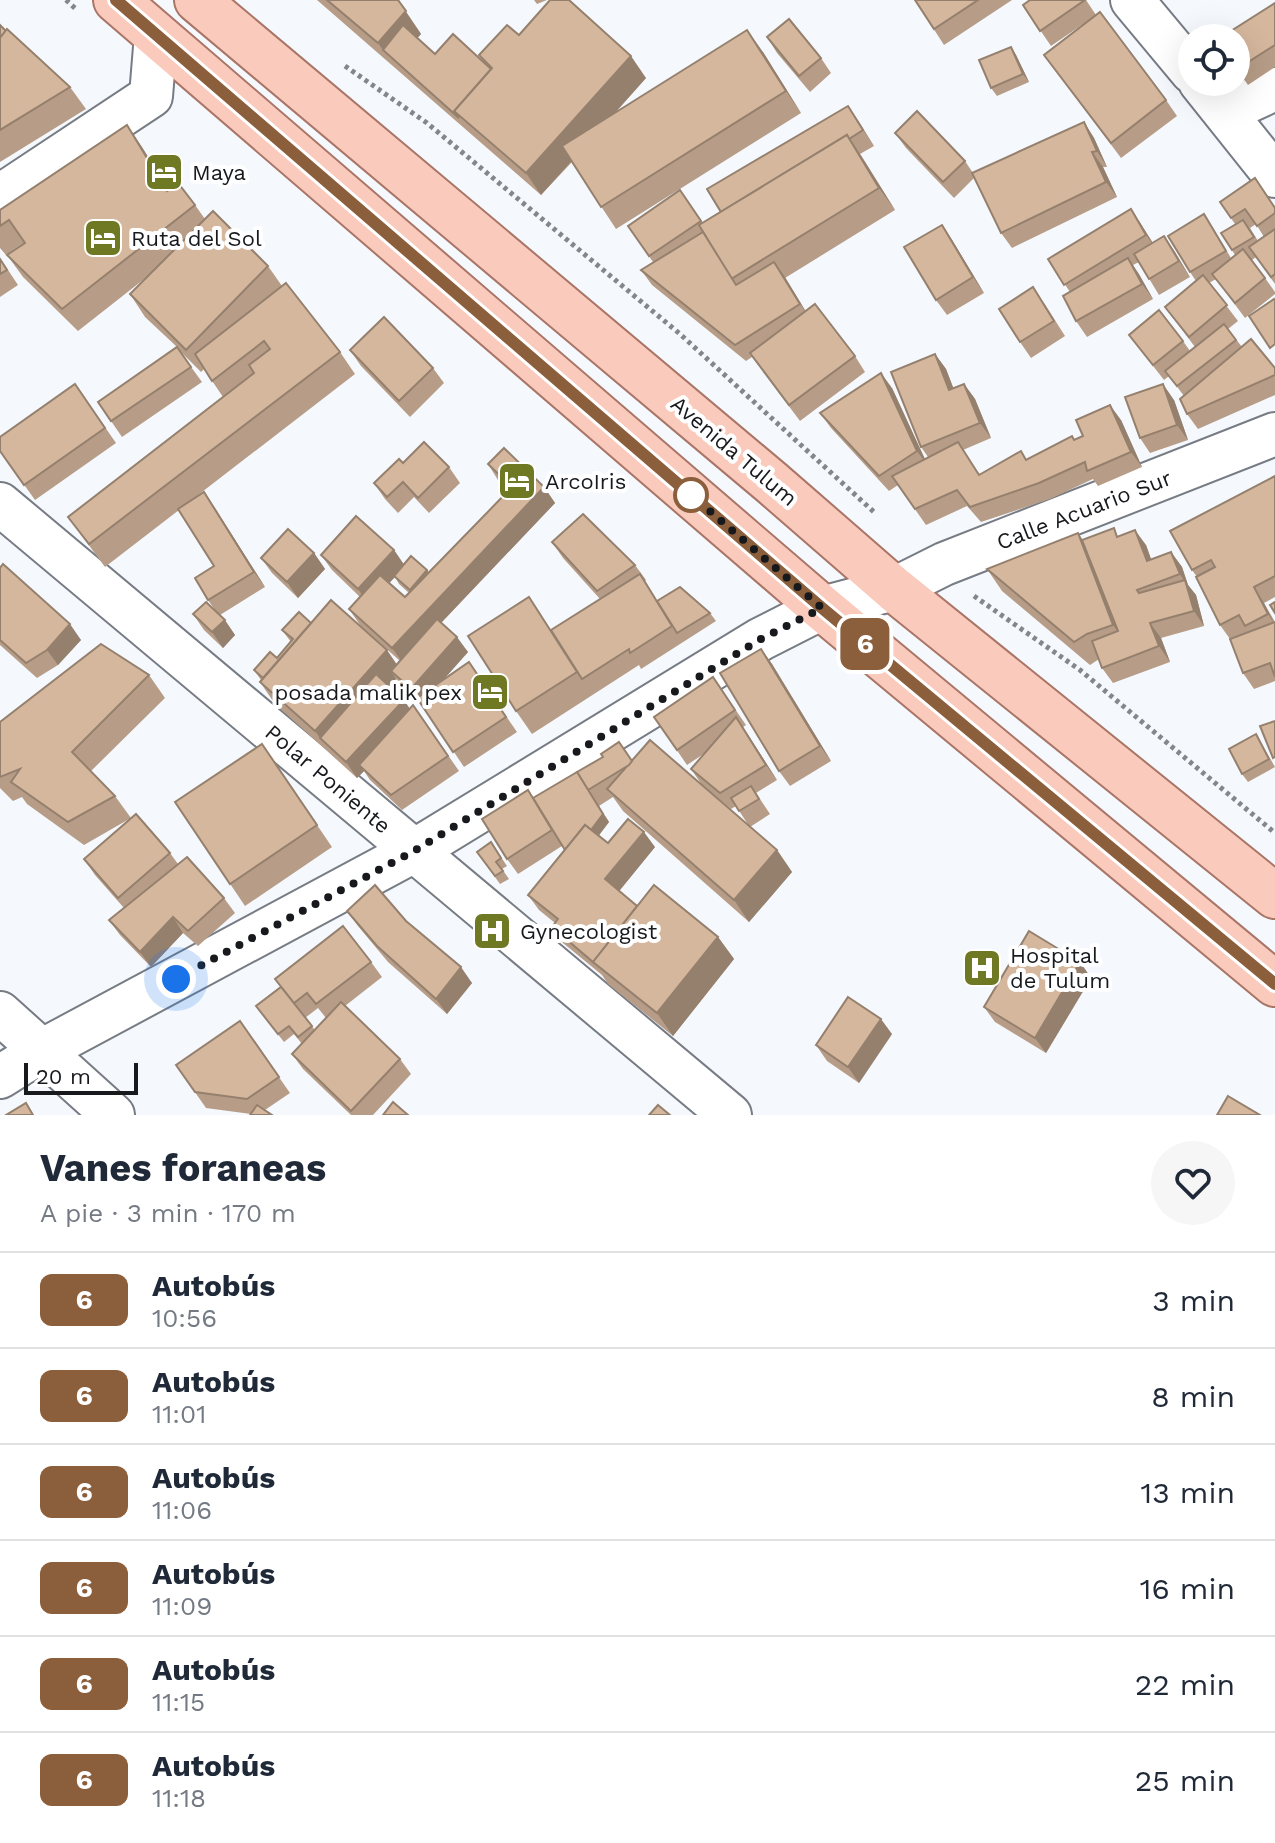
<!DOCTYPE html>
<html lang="es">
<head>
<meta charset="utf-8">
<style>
  :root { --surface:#fff; --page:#f6f6f7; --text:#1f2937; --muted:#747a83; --line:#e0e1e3 }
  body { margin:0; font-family:"Work Sans",sans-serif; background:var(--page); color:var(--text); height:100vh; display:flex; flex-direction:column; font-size:30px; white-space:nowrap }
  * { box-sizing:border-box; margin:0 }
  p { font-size:26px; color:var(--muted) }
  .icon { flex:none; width:44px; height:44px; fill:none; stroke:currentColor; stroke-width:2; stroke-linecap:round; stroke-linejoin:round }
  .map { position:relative; height:1115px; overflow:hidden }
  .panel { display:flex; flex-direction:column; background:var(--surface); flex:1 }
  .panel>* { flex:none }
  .badge { padding:0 16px; border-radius:12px; font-size:28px; line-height:52px }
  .controls { position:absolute; left:1178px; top:24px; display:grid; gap:16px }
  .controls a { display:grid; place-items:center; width:72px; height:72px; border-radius:50%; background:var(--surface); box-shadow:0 8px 32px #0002; font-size:40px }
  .scale { position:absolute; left:24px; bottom:20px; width:114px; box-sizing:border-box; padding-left:8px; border:4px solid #17191d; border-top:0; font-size:22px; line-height:28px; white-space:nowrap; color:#17191d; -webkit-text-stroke:6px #fff; paint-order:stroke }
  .you { position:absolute; width:40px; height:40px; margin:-20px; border:6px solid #fff; border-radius:50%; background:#1a73e8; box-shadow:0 0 0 12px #1a73e833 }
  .map>.badge { position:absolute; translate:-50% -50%; box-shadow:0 0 0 4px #fff }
  .round { display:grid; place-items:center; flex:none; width:84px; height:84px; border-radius:42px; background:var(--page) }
  .headline { display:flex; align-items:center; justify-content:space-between; height:136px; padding:0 40px }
  h1 { font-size:38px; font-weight:700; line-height:60px }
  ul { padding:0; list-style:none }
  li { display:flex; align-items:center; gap:24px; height:96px; padding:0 40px; border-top:2px solid var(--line) }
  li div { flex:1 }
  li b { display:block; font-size:30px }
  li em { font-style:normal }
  li .badge { min-width:88px; font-weight:700; text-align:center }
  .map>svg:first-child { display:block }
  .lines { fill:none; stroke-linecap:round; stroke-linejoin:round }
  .minor-casing { stroke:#777c84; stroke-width:46 }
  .major-casing { stroke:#a97567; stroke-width:48 }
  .path { stroke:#83868a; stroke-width:5; stroke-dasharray:4 4; stroke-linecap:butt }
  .minor { stroke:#fff; stroke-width:42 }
  .major { stroke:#facabc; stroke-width:44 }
  .wall { fill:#b79d87; fill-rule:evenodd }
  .shaded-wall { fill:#95806e }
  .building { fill:#d5b79d; stroke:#95806e; stroke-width:2 }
  .line-casing { stroke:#fff; stroke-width:18 }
  .line { stroke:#8b5e3c; stroke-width:12 }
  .walk { stroke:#17191d; stroke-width:8; stroke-dasharray:0 14.4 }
  .stop-dot { fill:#fff; stroke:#8b5e3c; stroke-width:4 }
  .labels { text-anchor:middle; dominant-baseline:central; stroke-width:8; stroke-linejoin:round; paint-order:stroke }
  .poi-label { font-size:22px; fill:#17191d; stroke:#fff; text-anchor:start }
  .street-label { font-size:22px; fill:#17191d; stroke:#fff }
</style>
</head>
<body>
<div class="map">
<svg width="1275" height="1115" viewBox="0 0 1275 1115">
  <rect width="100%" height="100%" fill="#f5f9fe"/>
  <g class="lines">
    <!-- minor casing -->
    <g class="minor-casing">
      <g id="minor">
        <path d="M1132,0L1192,72"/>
        <path d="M1200,82L1275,176"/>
        <path d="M1225,112L1275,89"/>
        <path d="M0,196L151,96L156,35"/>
        <path d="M0,504L730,1115"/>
        <path d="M0,1013L113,1115"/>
        <path d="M0,1077L43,1050L414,851L761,639L822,608L894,589L944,564L1275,434"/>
      </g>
    </g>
    <!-- major casing -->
    <g class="major-casing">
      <g id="major">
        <path d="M116,0L822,608L1275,984"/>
        <path d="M197,0L771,482L894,589L1275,896"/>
      </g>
    </g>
    <!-- path -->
    <g class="path">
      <path d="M66,0L77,10"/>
      <path d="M345,66L427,123L680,334L875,513"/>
      <path d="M974,596L1080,670L1275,833"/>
    </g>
    <!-- minor -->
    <use href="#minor" class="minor"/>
    <!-- major -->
    <use href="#major" class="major"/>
  </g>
  <!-- wall -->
  <g class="wall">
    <path d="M317,0H398L421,34L417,38L435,54L485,63L479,55L519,35L646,78L616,112L763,52L801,113L616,229L572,162L541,195Z"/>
    <path d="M534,0H547L537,4Z"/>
    <path d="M915,0H1012L944,45Z"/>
    <path d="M1086,0L1096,15L1166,100L1177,116L1121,158L1044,55L1089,20L1051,46L1023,5Z"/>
    <path d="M1275,3V67L1248,85L1236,68Z"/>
    <path d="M0,25L70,87L86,109L0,162Z"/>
    <path d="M767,37L821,58L831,73L810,92L777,53Z"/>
    <path d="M1011,47L1016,55L1029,82L997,96L991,88Z"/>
    <path d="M848,106L874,146L860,154L895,210L785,278L805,311L855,356L865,372L800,421L752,357L746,361L652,285L641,270L653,262L628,226L680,190L703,223L721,212Z"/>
    <path d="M1084,122L1094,138L1107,167H1103L1117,197L1012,248L1001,233L974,178L954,198L906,148L895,133L965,161L973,173Z"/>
    <path d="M127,125L169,190L195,205L205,219L268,266L282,286L340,352L355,374L189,502L204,492L265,587L220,615L235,635L223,648L204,630L193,614L217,613L208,600L214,566L179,510L105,567L68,517L223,397L204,369L201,372L178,349L202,382L122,437L98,402L177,347L145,317L130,294L148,276L78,331L23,277L7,255L24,242L6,255L0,248V210Z"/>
    <path d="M1220,202L1275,208V284L1256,257L1252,260L1275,292V294L1245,318L1216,279L1209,283L1238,321L1228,329L1242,347L1275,368V395L1198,429L1187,414L1184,396L1169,376L1164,380L1129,335L1183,341L1190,351L1195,347L1165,307L1196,281L1190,272L1214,230L1231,258L1235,255L1221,233L1235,224ZM1256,224L1264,237L1258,241L1250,228Z"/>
    <path d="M1131,209L1153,243L1164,236L1190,277L1159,295L1139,262L1133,265L1153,299L1087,337L1076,321L1070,292L1048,259Z"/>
    <path d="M942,225L952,240L984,293L947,315L936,300Z"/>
    <path d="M0,258L18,285L0,297Z"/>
    <path d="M1044,303L1065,336L1031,358L1020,342Z"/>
    <path d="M350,350L433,368L444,383L410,417L361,366Z"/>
    <path d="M935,354L946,369L953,388L964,384L975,399L991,438L963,450L980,475L1027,459L1121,420L1142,467L1098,486L1093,479L1050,499L981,522L967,506L926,525L898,485L889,491L831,428L820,413L892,388L925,459L928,457L921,447Z"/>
    <path d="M75,384L116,443L35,500L0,451Z"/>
    <path d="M1174,400L1188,440L1150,453L1140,438Z"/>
    <path d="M403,463L449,467L460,483L429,513L414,497L398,513L385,499L374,483Z"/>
    <path d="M488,464L544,487L555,503L441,623L468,652L443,680L469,662L517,732L464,767L421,703L402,687L396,679L389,687L410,709L413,705L459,771L402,810L370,780L364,771L357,778L275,704L260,682L261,680L254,670L277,658L291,642L282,630L311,623L397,665L400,661L360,625L349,609L360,597L332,570L321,555L394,550L404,565L427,570L429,573L509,490L498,480ZM395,577L399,584L409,593L405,597L389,583Z"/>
    <path d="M1275,476V597L1264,603L1275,622V681L1254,689L1243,673L1230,639L1220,625L1197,577L1192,570Z"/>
    <path d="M1119,536L1146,545L1151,559L1171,552L1182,567L1188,585L1196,595L1204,626L1161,638L1170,662L1113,683L1102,668L1099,659L1090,665L1002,591L987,569L1082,540Z"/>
    <path d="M552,542L635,565L646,580L645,581L657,601L710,613L716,621L641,669L639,665L532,734L516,711L551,630L600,599L563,558Z"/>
    <path d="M314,553L325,569L298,598L272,573L261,558Z"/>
    <path d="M0,568L81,640L58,665L37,678L0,645Z"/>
    <path d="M761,649L772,664L831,761L790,786L779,771Z"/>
    <path d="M149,675L165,698L91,771L115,796L131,818L84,845L27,804L22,797L13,801L0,788V722Z"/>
    <path d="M713,677L746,725L743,727L777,780L756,793L770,814L750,827L777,850L792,872L749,922L623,811L613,797L599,806L609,822L598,836L608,843L655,847L619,891L637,906L718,937L734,959L673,1036L608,984L602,975L563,943L552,927L555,923L539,910L528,895L565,850L562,846L518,874L507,859L533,798L632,761L749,826L736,806L731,809L702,785L691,769L705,753L687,765L654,717Z"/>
    <path d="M1256,734L1275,767L1248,782L1242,774Z"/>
    <path d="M262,744L332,847L245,906L175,802Z"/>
    <path d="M491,842L507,866L502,869L509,879L500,884L477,852Z"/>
    <path d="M170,853L178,864L224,898L235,913L198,946L183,933L151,967L120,935L109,920L124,908L95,875L84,859Z"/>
    <path d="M347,911L406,921L472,983L447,1014L388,962L358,926Z"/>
    <path d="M371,962L382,977L345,1006L400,1059L411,1074L373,1115H351L303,1069L292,1054L302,1044L294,1034L284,1042L262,1014ZM318,1008L326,1018L315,1030L305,1018Z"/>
    <path d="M1080,962L1091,978L1046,1053L995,1022L984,1007Z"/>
    <path d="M240,1021L290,1093L265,1110L251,1114L206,1108L176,1065Z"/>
    <path d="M892,1034L859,1083L827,1061L816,1045Z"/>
  </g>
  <!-- shaded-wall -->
  <g class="shaded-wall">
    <path d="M398,0L421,34L396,62L383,50L378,43Z"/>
    <path d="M747,30L763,52L801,113L786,91Z"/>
    <path d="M1011,47L1016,55L1029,82L1023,74Z"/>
    <path d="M631,56L646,78L541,195L526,173Z"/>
    <path d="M848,106L859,122L874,146L863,130Z"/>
    <path d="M1084,122L1094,138L1107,167L1097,151Z"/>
    <path d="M127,125L142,147L183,213L167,191Z"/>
    <path d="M847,135L862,157L895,210L879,188Z"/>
    <path d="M1092,152L1103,167L1117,197L1106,182Z"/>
    <path d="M1131,209L1141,224L1157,250L1146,235Z"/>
    <path d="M942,225L952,240L984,293L973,277Z"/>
    <path d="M1164,236L1175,252L1190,277L1179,261Z"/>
    <path d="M1128,258L1139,274L1153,299L1142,284Z"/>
    <path d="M774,262L785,277L811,320L800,304Z"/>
    <path d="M935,354L946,369L960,405L949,390Z"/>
    <path d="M881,373L892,388L928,466L917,451Z"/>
    <path d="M964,384L975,399L991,438L980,423Z"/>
    <path d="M1163,384L1174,400L1188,440L1177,425Z"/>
    <path d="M1110,405L1121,420L1142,467L1131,452Z"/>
    <path d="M544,487L555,503L403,663L392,648Z"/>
    <path d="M204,492L215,508L265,587L254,572Z"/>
    <path d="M1135,530L1146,545L1157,576L1147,561Z"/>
    <path d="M1078,533L1093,555L1129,647L1113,625Z"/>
    <path d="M394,550L405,566L369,605L358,589Z"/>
    <path d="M1171,552L1182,567L1188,585L1196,595L1204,626L1194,611L1186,584L1180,574Z"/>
    <path d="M314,553L325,569L298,598L287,582Z"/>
    <path d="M427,570L433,578L415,598L410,590Z"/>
    <path d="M1254,587L1264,603L1275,625L1268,614Z"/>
    <path d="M225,620L235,635L223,648L212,632Z"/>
    <path d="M1150,623L1161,638L1170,662L1159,646Z"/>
    <path d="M70,624L81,640L58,665L47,650Z"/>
    <path d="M457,637L468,652L422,704L411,689Z"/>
    <path d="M761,649L772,664L831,761L820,746Z"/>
    <path d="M387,650L402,672L391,671L396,679L333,750L320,738L315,731Z"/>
    <path d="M404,700L414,715L359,765L364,771L357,778L346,762Z"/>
    <path d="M736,717L746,732L777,780L766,765Z"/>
    <path d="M593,798L609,822L576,866Z"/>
    <path d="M644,832L655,847L616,895L605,879Z"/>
    <path d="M777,850L792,872L749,922L734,900Z"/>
    <path d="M173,917L183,933L151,967L140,952Z"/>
    <path d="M718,937L734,959L673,1036L657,1013Z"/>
    <path d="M1080,962L1091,978L1046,1053L1035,1038Z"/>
    <path d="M461,967L472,983L447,1014L436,999Z"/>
    <path d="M881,1019L892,1034L859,1083L848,1067Z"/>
  </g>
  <!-- building -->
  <g class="building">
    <path d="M327,0H398L406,11L378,43Z"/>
    <path d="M550,0H569L631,56L526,173L454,111L492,68L479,55L507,25L519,35Z"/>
    <path d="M915,0H978L934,29Z"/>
    <path d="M1030,0H1085L1040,31L1023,5Z"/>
    <path d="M1275,3V45L1237,69L1236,38H1220Z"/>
    <path d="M1100,12L1166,100L1111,143L1044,55Z"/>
    <path d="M789,19L821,58L799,76L767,37Z"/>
    <path d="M0,25L6,31L0,38Z"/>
    <path d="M403,25L435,54L453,34L491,69L454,111L459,118L383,50Z"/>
    <path d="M7,29L70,87L0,130V38Z"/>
    <path d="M747,30L786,91L601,207L562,146Z"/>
    <path d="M1011,47L1023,74L991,88L979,60Z"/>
    <path d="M848,106L863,130L849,139L847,135L721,212L707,189Z"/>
    <path d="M917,111L965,161L943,182L895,133Z"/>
    <path d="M1084,122L1097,151L1092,152L1106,182L1001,233L972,173Z"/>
    <path d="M127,125L167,191L178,183L195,205L62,309L7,255L25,243L9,220L0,226V210Z"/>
    <path d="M847,135L879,188L731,279L699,225Z"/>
    <path d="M1255,178L1275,208V213L1257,226L1245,209L1231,218L1220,202Z"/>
    <path d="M680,190L701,221L649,256L628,226Z"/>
    <path d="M1131,209L1146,235L1064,285L1048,259Z"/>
    <path d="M213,211L268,266L186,350L130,294Z"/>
    <path d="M1204,214L1226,251L1190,272L1168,236Z"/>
    <path d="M1243,220L1254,237L1232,250L1221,233Z"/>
    <path d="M942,225L973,277L936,300L904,247Z"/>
    <path d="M1275,229V274L1271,277L1249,247Z"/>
    <path d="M703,232L736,285L774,262L800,304L735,345L641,270Z"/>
    <path d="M1164,236L1179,261L1149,279L1134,254Z"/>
    <path d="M1243,249L1265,278L1235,303L1212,274Z"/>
    <path d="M1128,258L1142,284L1076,321L1063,296Z"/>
    <path d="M0,259L7,270L0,274Z"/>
    <path d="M1203,275L1227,305L1189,337L1165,307Z"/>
    <path d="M286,283L340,352L89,544L68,517L254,373L249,365L270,349L264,341L212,381L195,354Z"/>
    <path d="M1033,287L1054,321L1020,342L999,309Z"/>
    <path d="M1274,299L1275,301V344L1270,348L1249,316Z"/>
    <path d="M815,304L855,356L789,405L750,353Z"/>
    <path d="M1159,310L1183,341L1153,365L1129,335Z"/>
    <path d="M384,317L433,368L399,401L350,350Z"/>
    <path d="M1224,324L1236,340L1177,386L1165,371Z"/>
    <path d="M1251,339L1275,368V375L1187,414L1180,399Z"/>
    <path d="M177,347L191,367L111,421L98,402Z"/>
    <path d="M935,354L949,390L964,384L980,423L921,447L891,372Z"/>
    <path d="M881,373L917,451L879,476L820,413Z"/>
    <path d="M75,384L105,428L24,485L0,451V437Z"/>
    <path d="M1163,384L1177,425L1140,438L1125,397Z"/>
    <path d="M1110,405L1131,452L1087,471L1085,462L1039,483L970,507L957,490L915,509L892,476L958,442L979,475L1021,451L1026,460L1072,436L1074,440L1083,436L1076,420Z"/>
    <path d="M424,442L449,467L418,498L403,482L387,497L374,483L399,459L403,463Z"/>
    <path d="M504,448L544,487L392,648L349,609L380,575L405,597L512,487L488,464Z"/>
    <path d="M1275,476V576L1254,587L1268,614L1245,626L1239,615L1220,625L1196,577L1215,567L1211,560L1192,570L1170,531Z"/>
    <path d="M204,492L254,572L208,600L195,578L214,566L178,509Z"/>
    <path d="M583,514L635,565L597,591L552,542Z"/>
    <path d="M356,516L394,550L358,589L321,555Z"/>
    <path d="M1114,528L1117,537L1135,530L1147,561L1171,552L1180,574L1137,590L1139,593L1185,580L1194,611L1150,623L1159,646L1102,668L1092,641L1118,631L1082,540Z"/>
    <path d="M288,529L314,553L287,582L261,558Z"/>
    <path d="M1078,533L1113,625L1087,634L1074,642L987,569Z"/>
    <path d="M411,556L427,570L410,590L394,576Z"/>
    <path d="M3,564L70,624L47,650L26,663L0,640V568Z"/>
    <path d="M640,574L672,626L630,653L629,649L582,679L551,630Z"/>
    <path d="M680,587L710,613L677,633L657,601Z"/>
    <path d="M529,597L577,672L516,711L468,636Z"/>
    <path d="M331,600L387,650L315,731L260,682Z"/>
    <path d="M206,602L225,620L212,632L193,614Z"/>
    <path d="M1275,602V613L1270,605Z"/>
    <path d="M299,612L311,623L263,678L254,670L270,652L277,658L293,639L282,630Z"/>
    <path d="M437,619L457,637L411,689L391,671Z"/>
    <path d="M1275,622V677L1270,663L1243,673L1230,639Z"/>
    <path d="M101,644L149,675L72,752L115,796L68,822L11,782L20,769L0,777V722Z"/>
    <path d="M761,649L820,746L779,771L720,673Z"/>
    <path d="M469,662L506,717L453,752L417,698Z"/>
    <path d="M376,674L404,700L346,762L320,738Z"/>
    <path d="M713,677L735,710L677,750L654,717Z"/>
    <path d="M413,705L448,756L391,795L359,765Z"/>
    <path d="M736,717L766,765L720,793L691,769Z"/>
    <path d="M1275,721V757L1273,758L1260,726Z"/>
    <path d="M1256,734L1269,759L1242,774L1229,749Z"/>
    <path d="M650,740L777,850L734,900L607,789Z"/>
    <path d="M619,742L632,761L629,765L588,790L577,772L603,757L601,754Z"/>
    <path d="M262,744L317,825L230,884L175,802Z"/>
    <path d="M577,772L603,814L591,830L585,825L565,850L533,798Z"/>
    <path d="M751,786L759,799L739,811L731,798Z"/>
    <path d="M528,790L552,830L507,859L482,819Z"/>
    <path d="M136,814L170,853L118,898L84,859Z"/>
    <path d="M628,819L644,832L605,879L637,906L593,962L552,927L558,919L528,895L585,825L608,843Z"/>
    <path d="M491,842L501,858L496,862L503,871L495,876L477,852Z"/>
    <path d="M187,857L224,898L188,931L173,917L140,952L109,920Z"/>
    <path d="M375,885L406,921L461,967L436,999L377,946L347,911Z"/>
    <path d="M654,885L718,937L657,1013L593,962Z"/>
    <path d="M343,926L371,962L316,1004L307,993L294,1003L275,979Z"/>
    <path d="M1029,931L1080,962L1035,1038L984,1007Z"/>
    <path d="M281,987L312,1026L298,1037L289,1026L278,1034L256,1006Z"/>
    <path d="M848,997L881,1019L848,1067L816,1045Z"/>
    <path d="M341,1002L400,1059L351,1111L292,1054Z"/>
    <path d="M240,1021L279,1077L247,1099L195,1092L176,1065Z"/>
    <path d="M1228,1096L1260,1115H1217Z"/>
    <path d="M393,1102L408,1115H383Z"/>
    <path d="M26,1103L33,1115H6Z"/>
    <path d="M257,1105L272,1115H250Z"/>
    <path d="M658,1105L670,1115H649Z"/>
  </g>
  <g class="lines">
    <!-- line casing -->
    <g class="line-casing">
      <path id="line" d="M116,0L822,608L1275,984"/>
    </g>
    <!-- line -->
    <use href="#line" class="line"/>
    <!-- walk -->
    <path class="walk" d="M176,979L414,851L761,639L822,608L682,487L691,495"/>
  </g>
  <!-- icons -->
  <defs>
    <g id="hotel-square" transform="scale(2)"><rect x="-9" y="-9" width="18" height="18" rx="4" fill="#6f7924" stroke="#fff"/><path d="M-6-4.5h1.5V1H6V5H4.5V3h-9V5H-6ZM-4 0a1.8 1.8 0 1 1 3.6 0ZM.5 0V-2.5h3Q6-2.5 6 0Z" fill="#fff"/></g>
    <g id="hospital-square" transform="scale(2)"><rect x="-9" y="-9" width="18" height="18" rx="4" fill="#6f7924" stroke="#fff"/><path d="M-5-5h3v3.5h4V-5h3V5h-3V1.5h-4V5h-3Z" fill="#fff"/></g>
  </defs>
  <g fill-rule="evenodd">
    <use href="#hotel-square" x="164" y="172"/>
    <use href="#hotel-square" x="103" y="238"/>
    <use href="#hotel-square" x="517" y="481"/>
    <use href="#hotel-square" x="490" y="692"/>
    <use href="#hospital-square" x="492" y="931"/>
    <use href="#hospital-square" x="982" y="968"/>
  </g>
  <!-- markers -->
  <circle class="stop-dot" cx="691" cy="495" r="16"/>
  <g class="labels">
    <!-- poi labels -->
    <g class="poi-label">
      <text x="192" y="172">Maya</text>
      <text x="131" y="238">Ruta del Sol</text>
      <text x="545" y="481">ArcoIris</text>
      <text x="462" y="692" text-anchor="end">posada malik pex</text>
      <text x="520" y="931">Gynecologist</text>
      <text x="1010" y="955">Hospital<tspan x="1010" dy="25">de Tulum</tspan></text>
    </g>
    <!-- street labels -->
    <g class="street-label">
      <text transform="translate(734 451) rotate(40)">Avenida Tulum</text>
      <text transform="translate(1084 510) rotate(-21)">Calle Acuario Sur</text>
      <text transform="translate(328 779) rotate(40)">Polar Poniente</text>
    </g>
  </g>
</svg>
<div class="controls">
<a><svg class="icon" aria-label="locate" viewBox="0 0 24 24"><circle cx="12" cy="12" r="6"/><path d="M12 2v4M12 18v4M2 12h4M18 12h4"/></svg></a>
</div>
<div class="scale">20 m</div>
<div class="you" style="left:176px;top:979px"></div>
<b class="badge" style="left:865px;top:644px;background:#8b5e3c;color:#fff">6</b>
</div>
<section class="panel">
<div class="headline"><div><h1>Vanes foraneas</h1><p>A pie · 3 min · 170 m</p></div><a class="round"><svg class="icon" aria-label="heart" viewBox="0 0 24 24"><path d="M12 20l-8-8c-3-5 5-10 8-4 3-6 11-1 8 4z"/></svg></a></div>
<ul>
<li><span class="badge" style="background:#8b5e3c;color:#fff">6</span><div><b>Autobús</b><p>10:56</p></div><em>3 min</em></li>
<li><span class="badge" style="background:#8b5e3c;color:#fff">6</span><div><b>Autobús</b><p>11:01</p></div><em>8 min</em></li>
<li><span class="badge" style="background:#8b5e3c;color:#fff">6</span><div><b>Autobús</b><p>11:06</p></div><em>13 min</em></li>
<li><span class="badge" style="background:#8b5e3c;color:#fff">6</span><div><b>Autobús</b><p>11:09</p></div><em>16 min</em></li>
<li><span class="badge" style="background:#8b5e3c;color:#fff">6</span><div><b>Autobús</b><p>11:15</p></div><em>22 min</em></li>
<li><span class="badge" style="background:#8b5e3c;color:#fff">6</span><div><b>Autobús</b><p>11:18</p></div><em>25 min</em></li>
</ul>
</section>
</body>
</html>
